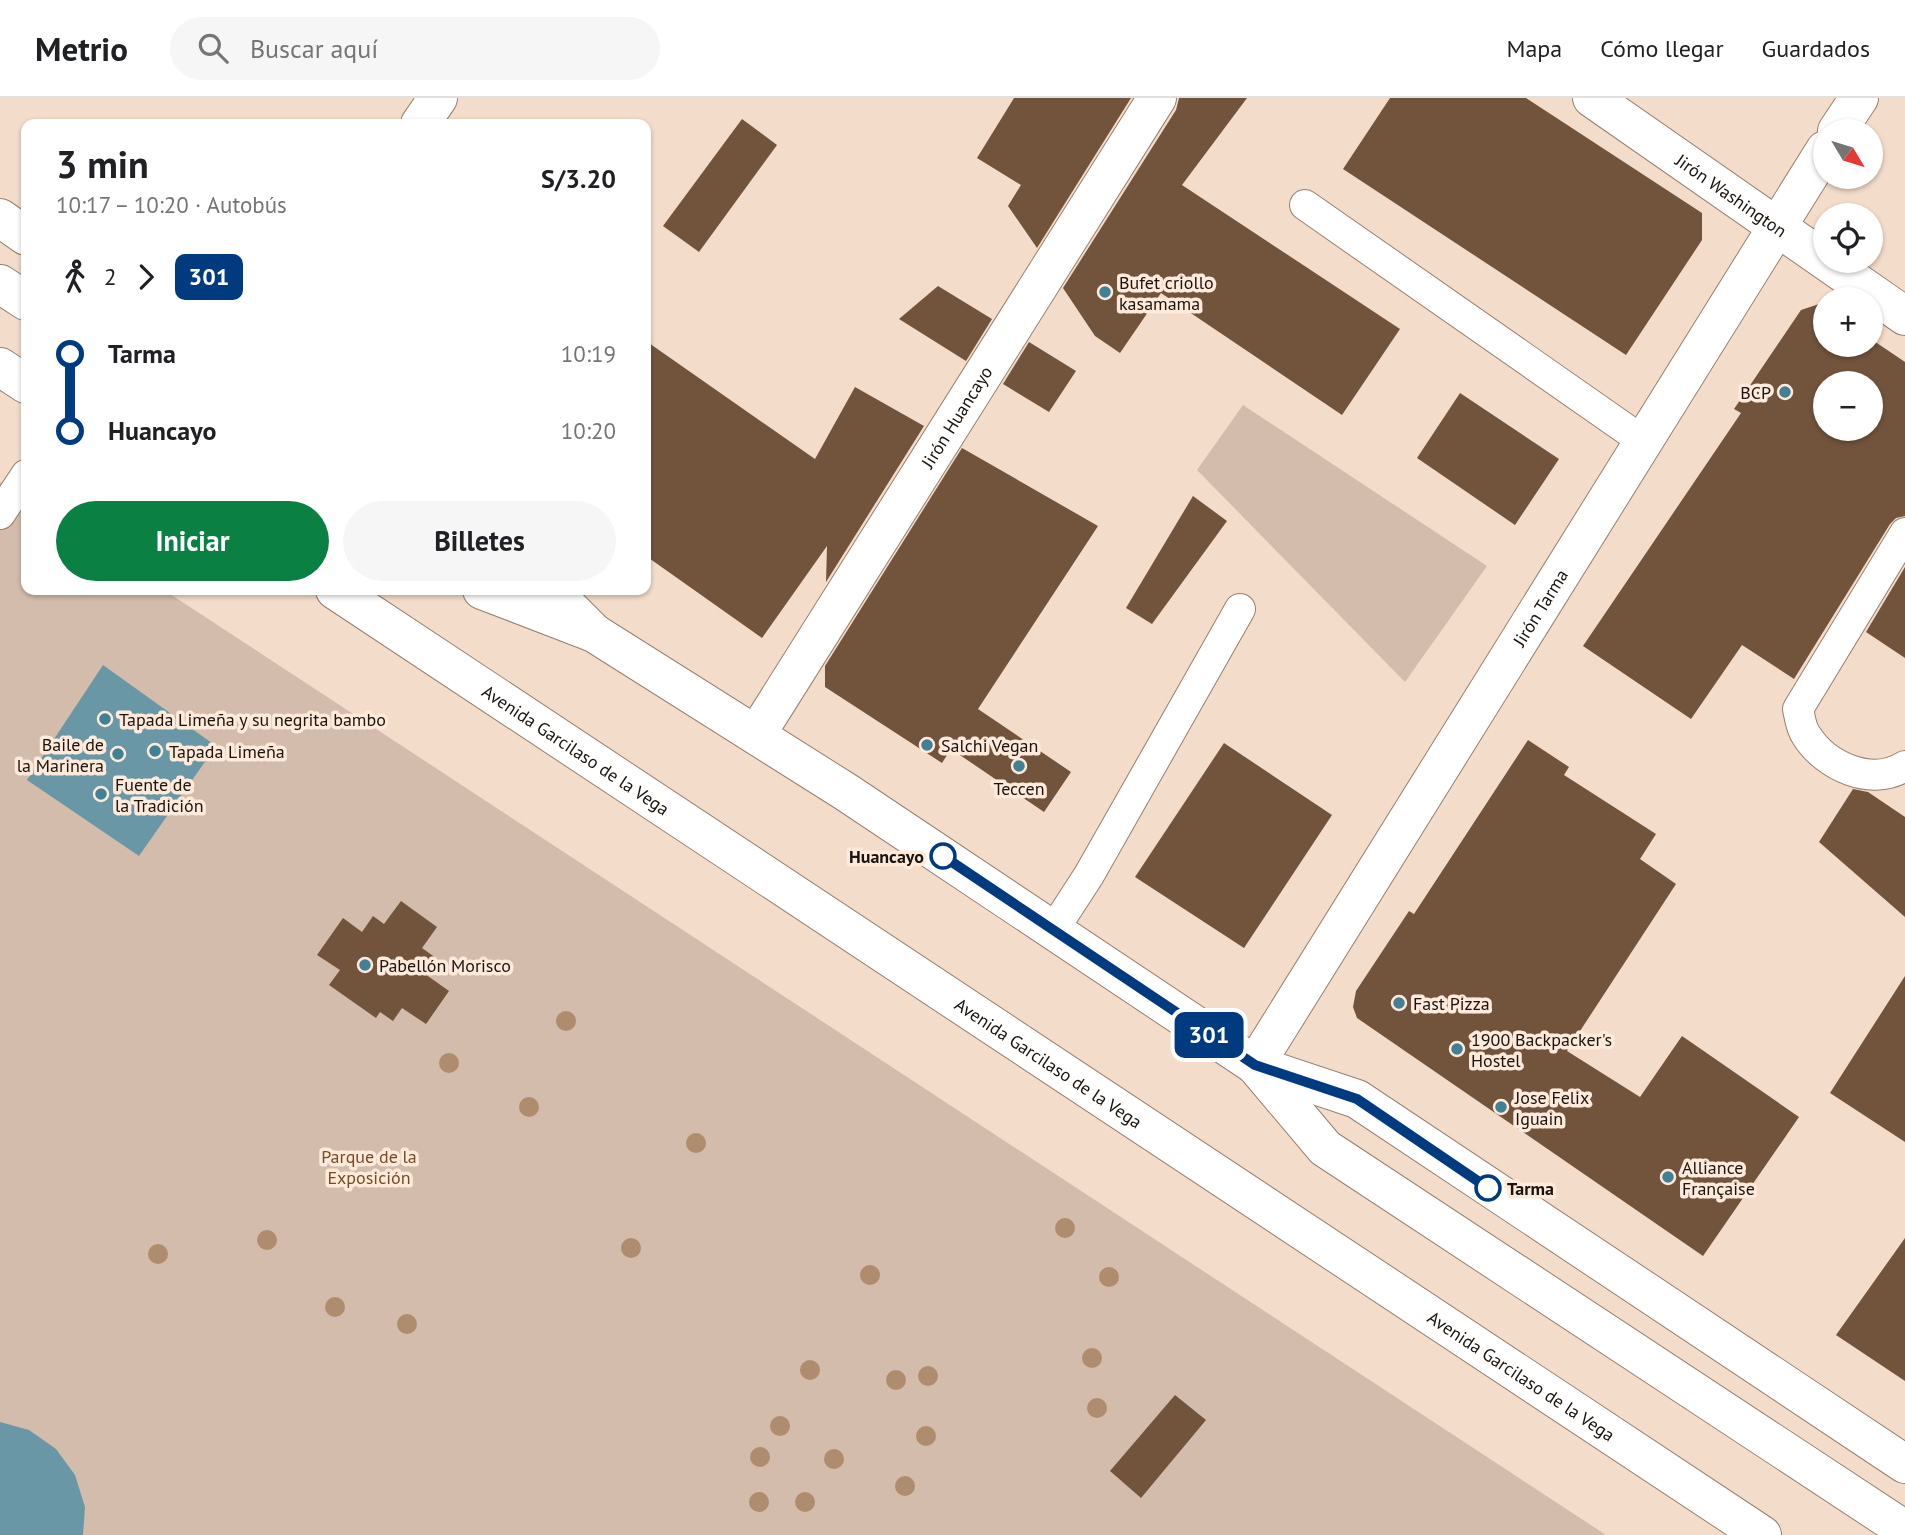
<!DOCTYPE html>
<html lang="es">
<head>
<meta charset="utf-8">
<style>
  :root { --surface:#fff; --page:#f6f6f6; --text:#202124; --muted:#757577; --line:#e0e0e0; --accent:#0b8043 }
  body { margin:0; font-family:"PT Sans",sans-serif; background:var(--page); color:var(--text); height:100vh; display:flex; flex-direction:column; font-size:26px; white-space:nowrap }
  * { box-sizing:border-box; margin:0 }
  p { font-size:23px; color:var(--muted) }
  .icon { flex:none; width:38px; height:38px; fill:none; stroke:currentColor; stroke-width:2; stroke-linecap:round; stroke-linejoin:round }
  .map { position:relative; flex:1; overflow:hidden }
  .panel { position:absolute; left:21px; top:21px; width:630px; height:476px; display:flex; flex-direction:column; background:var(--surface); border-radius:14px; box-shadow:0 2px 5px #0004 }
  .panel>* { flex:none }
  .badge { padding:0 14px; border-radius:10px; font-size:24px; line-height:46px }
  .needle { width:46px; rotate:128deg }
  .fabs { position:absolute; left:1813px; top:21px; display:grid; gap:14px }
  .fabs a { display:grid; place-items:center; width:70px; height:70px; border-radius:50%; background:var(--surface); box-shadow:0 2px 5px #0004; font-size:35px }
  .map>.badge { position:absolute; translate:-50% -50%; box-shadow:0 0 0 4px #fff }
  .legs { display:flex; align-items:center; gap:10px; height:77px; padding:0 35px; font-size:23px }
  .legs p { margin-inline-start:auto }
  .headline { display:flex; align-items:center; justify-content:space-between; height:119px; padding:0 35px }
  h1 { font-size:38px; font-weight:600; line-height:52px }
  .cta { display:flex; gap:14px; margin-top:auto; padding:14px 35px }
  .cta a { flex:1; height:80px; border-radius:42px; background:var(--accent); color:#fff; font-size:28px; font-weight:600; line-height:80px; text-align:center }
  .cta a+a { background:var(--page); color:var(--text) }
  ul { padding:0 35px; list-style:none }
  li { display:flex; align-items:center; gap:24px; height:77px; font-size:26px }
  li i { display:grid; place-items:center; width:10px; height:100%; margin:0 9px; background:currentColor }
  li i::after { content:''; width:18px; height:18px; margin:-9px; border:5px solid; border-radius:50%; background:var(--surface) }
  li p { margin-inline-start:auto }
  li:first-child i { background:linear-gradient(#0000 50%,currentColor 0) }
  li:last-child i { background:linear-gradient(currentColor 50%,#0000 0) }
  header { display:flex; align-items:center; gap:42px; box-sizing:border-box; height:98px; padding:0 35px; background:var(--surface); border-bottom:2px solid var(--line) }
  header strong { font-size:33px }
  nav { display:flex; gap:38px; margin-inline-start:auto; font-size:24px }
  .search { width:490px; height:63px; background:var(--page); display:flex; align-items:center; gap:18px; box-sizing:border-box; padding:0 24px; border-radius:38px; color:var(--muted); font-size:26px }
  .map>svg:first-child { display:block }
  .green { fill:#d3bcab }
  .water { fill:#6a97a6 }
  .building { fill:#72543d; fill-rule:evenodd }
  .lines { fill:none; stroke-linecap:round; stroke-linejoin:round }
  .service-casing { stroke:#968070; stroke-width:32 }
  .minor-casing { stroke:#968070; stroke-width:40 }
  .tertiary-casing { stroke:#968070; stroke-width:40 }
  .secondary-casing { stroke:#968070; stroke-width:40 }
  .primary-casing { stroke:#968070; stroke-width:40 }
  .service { stroke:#fff; stroke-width:30 }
  .minor { stroke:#fff; stroke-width:38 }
  .tertiary { stroke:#fff; stroke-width:38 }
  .secondary { stroke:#fff; stroke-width:38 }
  .primary { stroke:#fff; stroke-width:38 }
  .tree { fill:#b08c6e }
  .line-1-casing { stroke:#fff; stroke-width:16 }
  .line-1 { stroke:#003b80; stroke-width:10 }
  .poi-dot { fill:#428095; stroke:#fdeadb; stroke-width:2.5 }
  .stop-1-dot { fill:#fff; stroke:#003b80; stroke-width:3.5 }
  .labels { text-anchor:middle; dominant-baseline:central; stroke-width:7; stroke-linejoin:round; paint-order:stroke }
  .street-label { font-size:18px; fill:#1b130d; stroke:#fdeadb }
  .poi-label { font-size:18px; fill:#1b130d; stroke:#fdeadb; text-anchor:start }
  .stop-label { font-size:18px; font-weight:bold; fill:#1b130d; stroke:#fdeadb; text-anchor:end }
  .park-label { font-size:18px; fill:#794a22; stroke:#fdeadb }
</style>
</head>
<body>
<header>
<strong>Metrio</strong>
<div class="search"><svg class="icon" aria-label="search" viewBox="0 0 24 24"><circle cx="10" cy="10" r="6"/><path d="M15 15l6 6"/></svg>Buscar aquí</div>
<nav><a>Mapa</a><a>Cómo llegar</a><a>Guardados</a></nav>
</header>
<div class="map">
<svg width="1905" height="1437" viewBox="0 0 1905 1437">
  <rect width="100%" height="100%" fill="#f3dcca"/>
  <!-- green -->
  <g class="green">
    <path d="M1243,307L1487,468L1405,584L1197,372Z"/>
    <path d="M0,384L26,401V492H164L1606,1437H0Z"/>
  </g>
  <!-- water -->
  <g class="water">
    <path d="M103,567L216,648L139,758L27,682Z"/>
    <path d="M0,1324L29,1332L56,1351L75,1377L85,1409L83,1437H0Z"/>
  </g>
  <!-- building -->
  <g class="building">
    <path d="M1014,0H1131L1037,150L1008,108L1021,87L977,60Z"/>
    <path d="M1179,0H1247L1182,87L1400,231L1342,317L1161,195L1120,255L1095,238L1063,190L1176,12Z"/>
    <path d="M1390,0H1526L1702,115V142L1626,257L1343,71Z"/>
    <path d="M742,21L777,47L699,154L663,128Z"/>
    <path d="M938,188L992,221L966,263L899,221Z"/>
    <path d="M1819,206L1825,211V247H1871V241L1905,264V418L1896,420L1890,426L1794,581L1742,547L1691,621L1583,548L1741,315L1734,311L1801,212ZM1825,285H1871V331H1825Z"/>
    <path d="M646,243L815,361L855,289L924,328L826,484L827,448L762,540L646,458Z"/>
    <path d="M1029,244L1076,273L1049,314L1003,286Z"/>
    <path d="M1460,295L1559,361L1515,427L1417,360Z"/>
    <path d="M962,350L1098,428L978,611L1071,674L1044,714L951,651L942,665L825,589V568Z"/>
    <path d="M1193,398L1227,423L1152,526L1126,510Z"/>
    <path d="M1905,469V560L1866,534Z"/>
    <path d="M1528,642L1569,669L1564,677L1656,736L1640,761L1676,786L1567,953L1640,999L1682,938L1799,1019L1703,1158L1357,920L1353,909L1356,893L1409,813L1414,816Z"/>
    <path d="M1224,645L1332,717L1244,850L1135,779Z"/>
    <path d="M1853,691L1868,694L1905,719V819L1819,744Z"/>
    <path d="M401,803L437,829L422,850L436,860L425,876L449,893L426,926L402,910L393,923L380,914L376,920L329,887L340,872L317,857L343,820L362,834L373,818L384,826Z"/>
    <path d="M1905,878V1044L1830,995Z"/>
    <path d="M1905,1140V1283L1836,1237Z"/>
    <path d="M1175,1297L1206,1322L1141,1400L1110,1373Z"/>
  </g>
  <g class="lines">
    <!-- service casing -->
    <g class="service-casing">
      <g id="service">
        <path d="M1305,107L1643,343"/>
        <path d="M0,416L26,377"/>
        <path d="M1905,435L1798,611C1800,620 1801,630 1806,637C1826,669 1872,689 1905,668"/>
        <path d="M1054,831L1089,777L1240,511"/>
      </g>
    </g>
    <!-- minor casing -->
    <g class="minor-casing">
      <g id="minor">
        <path d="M420,26L438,0"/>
        <path d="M1837,33L1859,0"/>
        <path id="s1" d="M756,637L1157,0"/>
        <path id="s2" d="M1255,967L1825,52"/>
      </g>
    </g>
    <!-- tertiary casing -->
    <g class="tertiary-casing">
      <g id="tertiary">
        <path id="s3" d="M1592,0L1905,218"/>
      </g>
    </g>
    <!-- secondary casing -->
    <g class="secondary-casing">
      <g id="secondary">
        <path d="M0,120L26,138"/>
        <path d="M551,492L594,535"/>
      </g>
    </g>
    <!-- primary casing -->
    <g class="primary-casing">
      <g id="primary">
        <path d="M0,186L26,203"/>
        <path d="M0,269L26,286"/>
        <path id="s4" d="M335,492L1762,1437"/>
        <path d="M482,492L594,535L846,694L1255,967L1357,1001L1905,1366"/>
        <path d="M1255,967L1325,1050L1905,1432"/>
      </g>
    </g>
    <!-- service -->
    <use href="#service" class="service"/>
    <!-- minor -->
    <use href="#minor" class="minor"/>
    <!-- tertiary -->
    <use href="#tertiary" class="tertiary"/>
    <!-- secondary -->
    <use href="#secondary" class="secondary"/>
    <!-- primary -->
    <use href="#primary" class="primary"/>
  </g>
  <!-- trees -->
  <g class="tree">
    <circle cx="566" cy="923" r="10"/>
    <circle cx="449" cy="965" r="10"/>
    <circle cx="529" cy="1009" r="10"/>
    <circle cx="696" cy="1045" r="10"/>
    <circle cx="1065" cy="1130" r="10"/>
    <circle cx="267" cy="1142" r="10"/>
    <circle cx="631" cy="1150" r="10"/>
    <circle cx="158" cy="1156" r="10"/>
    <circle cx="870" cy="1177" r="10"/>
    <circle cx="1109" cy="1179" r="10"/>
    <circle cx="335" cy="1209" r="10"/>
    <circle cx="407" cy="1226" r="10"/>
    <circle cx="1092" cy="1260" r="10"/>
    <circle cx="810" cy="1272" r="10"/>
    <circle cx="928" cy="1278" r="10"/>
    <circle cx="896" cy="1282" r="10"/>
    <circle cx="1097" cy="1310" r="10"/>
    <circle cx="780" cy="1328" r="10"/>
    <circle cx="926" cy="1338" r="10"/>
    <circle cx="760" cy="1359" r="10"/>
    <circle cx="834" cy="1361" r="10"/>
    <circle cx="905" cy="1388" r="10"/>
    <circle cx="759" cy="1404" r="10"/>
    <circle cx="805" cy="1404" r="10"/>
  </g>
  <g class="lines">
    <!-- line-1 casing -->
    <g class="line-1-casing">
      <path id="line-1" d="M943,758L1255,967L1357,1001L1488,1090"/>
    </g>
    <!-- line-1 -->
    <use href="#line-1" class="line-1"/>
  </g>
  <!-- markers -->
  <g class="poi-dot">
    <circle cx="1105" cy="194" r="7"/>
    <circle cx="1785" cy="294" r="7"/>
    <circle cx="105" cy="621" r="7"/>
    <circle cx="927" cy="647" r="7"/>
    <circle cx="155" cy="653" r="7"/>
    <circle cx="118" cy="656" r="7"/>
    <circle cx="1019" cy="668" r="7"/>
    <circle cx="101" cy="696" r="7"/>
    <circle cx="365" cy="867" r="7"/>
    <circle cx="1399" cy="905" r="7"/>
    <circle cx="1457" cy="951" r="7"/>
    <circle cx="1501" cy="1009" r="7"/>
    <circle cx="1668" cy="1079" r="7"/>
  </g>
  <g class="stop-1-dot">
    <circle cx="943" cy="758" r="12"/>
    <circle cx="1488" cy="1090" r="12"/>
  </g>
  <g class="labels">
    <!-- street labels -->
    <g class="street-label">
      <text stroke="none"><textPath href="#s3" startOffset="170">Jirón Washington</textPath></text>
      <text stroke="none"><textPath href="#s1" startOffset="376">Jirón Huancayo</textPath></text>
      <text stroke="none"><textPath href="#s2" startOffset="539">Jirón Tarma</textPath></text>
      <text stroke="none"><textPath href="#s4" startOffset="289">Avenida Garcilaso de la Vega</textPath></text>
      <text stroke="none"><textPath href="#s4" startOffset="856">Avenida Garcilaso de la Vega</textPath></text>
      <text stroke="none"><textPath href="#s4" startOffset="1423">Avenida Garcilaso de la Vega</textPath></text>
    </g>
    <!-- poi labels -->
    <g class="poi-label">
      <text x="1119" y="184">Bufet criollo<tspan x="1119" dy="21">kasamama</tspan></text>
      <text x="1771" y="294" text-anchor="end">BCP</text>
      <text x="119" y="621">Tapada Limeña y su negrita bambo</text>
      <text x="104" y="646" text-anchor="end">Baile de<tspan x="104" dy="21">la Marinera</tspan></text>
      <text x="941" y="647">Salchi Vegan</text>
      <text x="169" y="653">Tapada Limeña</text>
      <text x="115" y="686">Fuente de<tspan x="115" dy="21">la Tradición</tspan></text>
      <text x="1019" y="690" text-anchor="middle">Teccen</text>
      <text x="379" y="867">Pabellón Morisco</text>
      <text x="1413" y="905">Fast Pizza</text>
      <text x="1471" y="941">1900 Backpacker's<tspan x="1471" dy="21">Hostel</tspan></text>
      <text x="1515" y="999">Jose Felix<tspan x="1515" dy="21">Iguain</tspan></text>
      <text x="1682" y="1069">Alliance<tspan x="1682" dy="21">Française</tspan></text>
    </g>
    <!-- stop labels -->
    <g class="stop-label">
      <text x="924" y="758">Huancayo</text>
      <text x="1507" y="1090" text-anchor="start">Tarma</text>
    </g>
    <!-- park labels -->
    <g class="park-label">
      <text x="369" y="1058">Parque de la<tspan x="369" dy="21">Exposición</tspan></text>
    </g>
  </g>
</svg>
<div class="fabs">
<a><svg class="needle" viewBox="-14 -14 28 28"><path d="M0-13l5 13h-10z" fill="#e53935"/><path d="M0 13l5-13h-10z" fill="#757577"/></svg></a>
<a><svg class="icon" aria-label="locate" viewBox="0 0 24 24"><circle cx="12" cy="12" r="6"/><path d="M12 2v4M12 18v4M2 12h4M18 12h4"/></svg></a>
<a>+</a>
<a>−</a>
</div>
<b class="badge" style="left:1209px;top:937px;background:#003b80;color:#fff">301</b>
<section class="panel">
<div class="headline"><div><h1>3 min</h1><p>10:17 – 10:20 · Autobús</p></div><b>S/3.20</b></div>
<div class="legs"><svg class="icon" aria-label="walk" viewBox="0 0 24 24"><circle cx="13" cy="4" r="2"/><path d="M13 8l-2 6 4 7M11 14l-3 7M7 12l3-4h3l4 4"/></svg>2<svg class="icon" aria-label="forward" viewBox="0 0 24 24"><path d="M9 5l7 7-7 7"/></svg><b class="badge" style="background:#003b80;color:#fff">301</b></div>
<ul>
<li><i style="color:#003b80"></i><b>Tarma</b><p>10:19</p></li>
<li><i style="color:#003b80"></i><b>Huancayo</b><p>10:20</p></li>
</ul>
<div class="cta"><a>Iniciar</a><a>Billetes</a></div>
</section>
</div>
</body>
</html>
